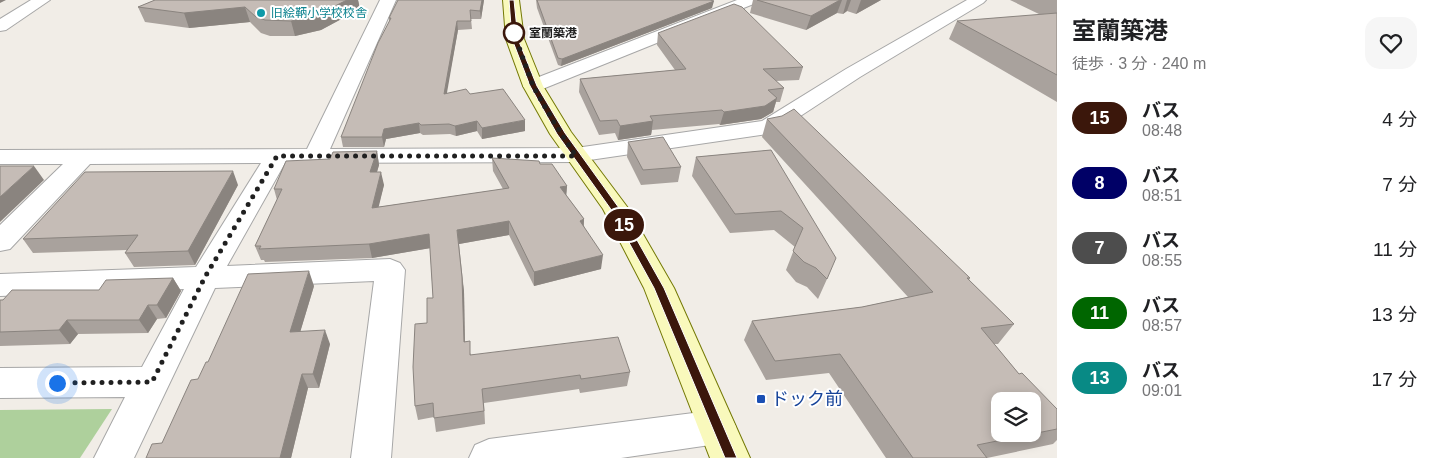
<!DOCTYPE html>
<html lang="ja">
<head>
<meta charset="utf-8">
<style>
  :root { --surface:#fff; --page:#f6f6f6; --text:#202124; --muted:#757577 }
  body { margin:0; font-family:Arial,"Noto Sans JP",sans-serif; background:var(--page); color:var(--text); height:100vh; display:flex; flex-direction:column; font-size:19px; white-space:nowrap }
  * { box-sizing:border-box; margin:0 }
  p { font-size:16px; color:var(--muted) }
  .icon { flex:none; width:28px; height:28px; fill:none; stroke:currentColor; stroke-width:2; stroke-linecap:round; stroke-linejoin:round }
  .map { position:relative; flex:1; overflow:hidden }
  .side { display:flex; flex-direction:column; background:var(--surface); width:375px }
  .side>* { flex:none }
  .badge { padding:0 10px; border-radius:16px; font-size:18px; line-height:32px }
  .tools { position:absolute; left:991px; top:392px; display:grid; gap:10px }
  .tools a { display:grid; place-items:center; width:50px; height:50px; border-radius:10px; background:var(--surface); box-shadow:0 2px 12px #0003; font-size:25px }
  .you { position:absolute; width:25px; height:25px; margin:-12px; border:4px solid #fff; border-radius:50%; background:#1a73e8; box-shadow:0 0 0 8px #1a73e833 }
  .map>.badge { position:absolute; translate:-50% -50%; box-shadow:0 0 0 2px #fff }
  .round { display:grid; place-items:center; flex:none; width:52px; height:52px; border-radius:15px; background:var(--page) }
  .overview { display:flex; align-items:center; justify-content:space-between; height:85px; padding:0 15px }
  h1 { font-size:24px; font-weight:700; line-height:38px }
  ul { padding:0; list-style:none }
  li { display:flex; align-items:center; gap:15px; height:65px; padding:0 15px }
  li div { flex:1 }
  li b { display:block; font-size:19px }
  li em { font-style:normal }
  li .badge { min-width:55px; font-weight:700; text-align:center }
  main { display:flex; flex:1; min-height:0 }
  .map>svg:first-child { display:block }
  .forest { fill:#aed09c }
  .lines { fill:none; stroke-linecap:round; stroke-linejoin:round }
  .street-casing { stroke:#a7a7a7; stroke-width:2 }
  .secondary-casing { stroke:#747905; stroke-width:2 }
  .street { fill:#fff; fill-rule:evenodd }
  .secondary { fill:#f9f9bc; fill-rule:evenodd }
  .wall { fill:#a9a29d }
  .shaded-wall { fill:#8a847f }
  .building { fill:#c5bcb6; stroke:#8a847f; fill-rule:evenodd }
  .line { fill:#3b170b; stroke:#fff }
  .walk { stroke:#202020; stroke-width:5; stroke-dasharray:0 9 }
  .culture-dot { fill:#0f9aa8; stroke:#fff; stroke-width:2 }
  .stop-dot { fill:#fff; stroke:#3b170b; stroke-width:2.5 }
  .transit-dot { fill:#1a4fb4; stroke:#fff; stroke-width:2 }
  .labels { text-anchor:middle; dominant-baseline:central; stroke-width:4; stroke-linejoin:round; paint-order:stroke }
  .far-culture-label { font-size:12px; fill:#0d838f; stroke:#fff; text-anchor:start }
  .far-stop-label { font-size:12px; font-weight:bold; fill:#202020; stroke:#fff; text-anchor:start }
  .near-transit-label { font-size:18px; fill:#164399; stroke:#fff; text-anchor:start }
</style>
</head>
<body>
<main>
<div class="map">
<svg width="1057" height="458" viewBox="0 0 1057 458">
  <rect width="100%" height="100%" fill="#f1ede7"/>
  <!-- forest -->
  <path class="forest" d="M112,409L80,458H0V410Z"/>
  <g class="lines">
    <!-- street casing -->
    <g class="street-casing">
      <g id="street">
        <path d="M31,0H50L6,30L0,31V19Z"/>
        <path d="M380,0H396L330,149L576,148L762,121L846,69L967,0H986L983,3L860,77L776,132L768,134L576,162L285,163L227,266L390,259L400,263L405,270L391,458H351L374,281L215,288L134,458H94L125,397L0,398V368L142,367L184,289L0,296V274L196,267L261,163L90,164L10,249L0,251V225L63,164H0V150L307,149Z"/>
        <path d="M737,0H759L756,3L540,90L533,92L526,90L523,86L526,82Z"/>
        <path d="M717,410L730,415L736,427L730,439L717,444L621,458H469L475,445L489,439Z"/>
      </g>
    </g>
    <!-- secondary casing -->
    <g class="secondary-casing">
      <path id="secondary" d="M503,0H519L524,39L543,86L571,132L628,208L674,288L750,458H710L644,288L603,209L550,134L523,86L506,39Z"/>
    </g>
    <!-- street -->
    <use href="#street" class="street"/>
    <!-- secondary -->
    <use href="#secondary" class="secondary"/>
  </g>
  <!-- wall -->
  <g class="wall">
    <path d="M155,0H358L360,9L321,30L295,36H270L261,33L250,22L189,28L145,22L138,7Z"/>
    <path d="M398,0H484L481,19H471L472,29L458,30L446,93L470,94L525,131L482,139L477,131L456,136L450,134L423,135L420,133L386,139L384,147H343L341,137L389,22V18Z"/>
    <path d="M536,0H710L712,8L561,66L558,65L537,8Z"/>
    <path d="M753,0H881L856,14L847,11L843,14L837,13L806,30L750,13Z"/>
    <path d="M1010,0H1057V102L949,39L957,21L1041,15Z"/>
    <path d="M658,33L803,67L799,80L776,81L784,88L780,102H776L773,112L761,119L720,125L719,124L652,130L651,135L618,140L615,133L599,135L579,92L580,79L675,70L657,45Z"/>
    <path d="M767,119L970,278L969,280L1014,324L998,344H994L1019,374L1057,409V440L1053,444L987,458H886L829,373L766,380L744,340L752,321L862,307L908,297L762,137Z"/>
    <path d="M628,142L681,167L678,182L641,185L627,157Z"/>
    <path d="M771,150L827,279L818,299L807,287L796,282L786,270L795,247L774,230L730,233L692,176L696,157Z"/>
    <path d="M377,151L379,165L377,172L384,185L378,207L503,189L493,171L492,158L540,164L567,186L566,195L584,219V226L601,269L534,286L509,235L459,244L464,291L465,341L471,355L630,372L627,386L580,393L579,389L484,403L485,424L436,432L434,417L418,420L415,406L427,323L433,298L430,248L372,258L265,262L264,260H261L255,246L277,200L274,189Z"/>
    <path d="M238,185L195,265L134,267L125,253L127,250L33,253L23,239Z"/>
    <path d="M173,278L181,291L166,318L157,319L148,333L78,334L70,344L0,346V300L99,290Z"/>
    <path d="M314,286L300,332L330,344L319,388H308L291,458H146L162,443L198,379Z"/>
  </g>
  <!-- shaded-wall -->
  <g class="shaded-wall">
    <path d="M0,0H6L0,3Z"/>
    <path d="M347,0H358L360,9L321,30L295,36L291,21Z"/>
    <path d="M482,0H484L481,19L480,11Z"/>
    <path d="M840,0H842L837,13L806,30L811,16Z"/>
    <path d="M847,0H851L847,11L843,14Z"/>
    <path d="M861,0H881L856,14Z"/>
    <path d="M714,1L712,8L561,66L562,59Z"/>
    <path d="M245,7L250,22L189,28L184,13Z"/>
    <path d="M457,21L458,30L445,104L444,94Z"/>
    <path d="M777,98L773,112L761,119L720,125L724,112Z"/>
    <path d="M525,120V131L482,139V128Z"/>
    <path d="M477,121V131L456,136L455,126Z"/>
    <path d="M653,121L651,135L618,140L620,126Z"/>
    <path d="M419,123L420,133L386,139L384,147L382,137L384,129Z"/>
    <path d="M377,151L379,165L373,185L370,172Z"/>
    <path d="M34,166L44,180L0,222V197Z"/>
    <path d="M233,171L238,185L195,265L188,251Z"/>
    <path d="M381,172L384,185L375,222L372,208Z"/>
    <path d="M567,186L566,199L560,187Z"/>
    <path d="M584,219L583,233L580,221Z"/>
    <path d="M509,221V235L459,244L457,230Z"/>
    <path d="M429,234L431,248L372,258L369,244Z"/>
    <path d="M603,255L601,269L534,286V272Z"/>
    <path d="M309,271L314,286L296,346L290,332Z"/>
    <path d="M462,277L464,291L465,356L464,342Z"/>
    <path d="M173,278L181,291L166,318L157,305Z"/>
    <path d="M148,305L157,319L148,333L139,320Z"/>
    <path d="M67,320L78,334L70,344L59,330Z"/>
    <path d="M325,330L330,344L319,388L313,374Z"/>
    <path d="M302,374L308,388L291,458H280Z"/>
  </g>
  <!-- building -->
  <g class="building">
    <path d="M155,0H347L317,15L291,21L265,20L256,17L245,7L184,13L138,7Z"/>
    <path d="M398,0H482L480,11L470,10L471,21H457L444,94L466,89L470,94L503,89L525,120L482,128L477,121L455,126L449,124L421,125L419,123L384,129L382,137H341L378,43L391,18H389Z"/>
    <path d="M537,0H710L714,1L562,59L558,58Z"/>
    <path d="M757,0H840L811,16Z"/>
    <path d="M734,4L742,7L803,67L763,69L784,88L768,90L777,98L765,106L724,112L722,110L650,116L653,121L620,126L617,120L600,121L580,79L686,69L658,33Z"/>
    <path d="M1057,13V75L957,21Z"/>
    <path d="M794,109L970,278H967L1014,324L981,328L1019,374L1022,373L1057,409V429L977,445L987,458H913L840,354L775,361L752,321L862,307L933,292L767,119L782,116ZM1000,401H1032V434H1000Z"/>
    <path d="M663,137L681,167L643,170L628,142Z"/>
    <path d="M771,150L836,258L827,279L816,268L804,262L793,251L803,228L781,211L735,214L696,157Z"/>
    <path d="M377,151L370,172H381L372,208L509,188L492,158L539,161L540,164H552L567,186L560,187L584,219L580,221L603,255L534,272L509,221L457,230L462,277L464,342L470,341V355L618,337L630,372L581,379L580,375L482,389L484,411L434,418L433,403L415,406L413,367L415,324L427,323V298H433L429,234L369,244L259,249L261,246H255L282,189H274L286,161L330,159L333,152Z"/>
    <path d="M0,166H34L0,197Z"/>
    <path d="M233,171L188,251L125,253L138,235L23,239L85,172Z"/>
    <path d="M309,271L290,332L325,330L313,374H302L280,458H146L152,444L162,443L191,380L198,379L206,362H208L248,274Z"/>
    <path d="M173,278L157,305H148L139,320H67L59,330L0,332V300H3L12,290H99L106,280Z"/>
  </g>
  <!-- line -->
  <path class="line" d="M509,0H514L518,39L537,86L565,133L619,208L664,288L737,458H725L654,288L610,208L557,134L530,86L512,39Z"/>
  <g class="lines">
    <!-- walk -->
    <path class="walk" d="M57,383L152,382L205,277L277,156H576L555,124L533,86L514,33"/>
  </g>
  <!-- markers -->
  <circle class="culture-dot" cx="261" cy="13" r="5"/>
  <circle class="stop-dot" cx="514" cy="33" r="10"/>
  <rect class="transit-dot" x="756" y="394" width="10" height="10" rx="2.5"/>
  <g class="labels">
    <!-- far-culture labels -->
    <g class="far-culture-label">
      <text x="271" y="13">旧絵鞆小学校校舎</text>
    </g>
    <!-- far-stop labels -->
    <g class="far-stop-label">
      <text x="529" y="33">室蘭築港</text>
    </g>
    <!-- near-transit labels -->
    <g class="near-transit-label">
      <text x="771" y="399">ドック前</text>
    </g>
  </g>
</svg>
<div class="tools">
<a><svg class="icon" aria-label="layers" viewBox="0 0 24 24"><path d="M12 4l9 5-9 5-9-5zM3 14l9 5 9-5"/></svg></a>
</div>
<div class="you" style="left:57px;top:383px"></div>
<b class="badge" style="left:624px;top:225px;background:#3b170b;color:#fff">15</b>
</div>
<section class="side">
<div class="overview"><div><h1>室蘭築港</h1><p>徒歩 · 3 分 · 240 m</p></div><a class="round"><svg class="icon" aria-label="heart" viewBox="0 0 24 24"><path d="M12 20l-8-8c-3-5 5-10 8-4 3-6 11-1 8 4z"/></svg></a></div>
<ul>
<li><span class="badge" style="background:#3b170b;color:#fff">15</span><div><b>バス</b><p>08:48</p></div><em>4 分</em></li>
<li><span class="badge" style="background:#006;color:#fff">8</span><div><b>バス</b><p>08:51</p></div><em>7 分</em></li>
<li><span class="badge" style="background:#4d4d4d;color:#fff">7</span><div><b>バス</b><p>08:55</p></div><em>11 分</em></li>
<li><span class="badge" style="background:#060;color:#fff">11</span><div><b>バス</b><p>08:57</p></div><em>13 分</em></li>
<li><span class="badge" style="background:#088a85;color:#fff">13</span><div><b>バス</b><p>09:01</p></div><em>17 分</em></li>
</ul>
</section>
</main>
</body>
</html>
